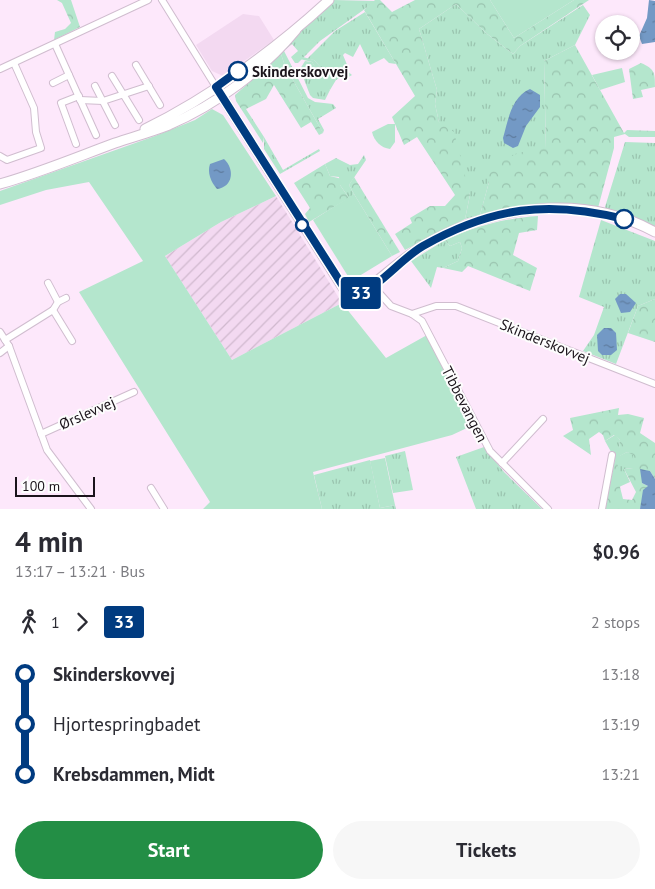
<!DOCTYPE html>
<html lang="en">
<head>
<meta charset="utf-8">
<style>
  :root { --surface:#fff; --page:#f7f7f7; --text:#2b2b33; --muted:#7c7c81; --accent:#238e45 }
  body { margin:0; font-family:"PT Sans",sans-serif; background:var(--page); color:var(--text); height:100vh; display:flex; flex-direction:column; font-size:19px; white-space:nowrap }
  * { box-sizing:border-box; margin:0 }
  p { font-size:16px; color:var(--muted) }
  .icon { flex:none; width:28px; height:28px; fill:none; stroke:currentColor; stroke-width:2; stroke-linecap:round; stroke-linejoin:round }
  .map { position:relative; height:509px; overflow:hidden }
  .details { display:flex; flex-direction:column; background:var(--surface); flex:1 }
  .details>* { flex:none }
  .badge { padding:0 10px; border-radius:4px; font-size:18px; line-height:32px }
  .buttons { position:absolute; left:595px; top:15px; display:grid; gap:10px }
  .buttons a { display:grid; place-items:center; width:45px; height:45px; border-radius:50%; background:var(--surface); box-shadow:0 1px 4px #0004; font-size:25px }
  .scale { position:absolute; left:15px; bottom:12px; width:80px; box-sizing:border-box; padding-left:5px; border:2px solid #1b141b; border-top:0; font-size:14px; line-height:18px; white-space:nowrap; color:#1b141b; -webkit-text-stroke:4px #fdfdfd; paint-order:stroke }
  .map>.badge { position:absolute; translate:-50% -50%; box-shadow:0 0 0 2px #fff }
  .legs { display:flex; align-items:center; gap:8px; height:55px; padding:0 15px; font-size:16px }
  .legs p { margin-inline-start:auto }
  .summary { display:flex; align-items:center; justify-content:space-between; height:85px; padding:0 15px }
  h1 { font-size:28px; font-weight:800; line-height:38px }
  .cta { display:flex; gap:10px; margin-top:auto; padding:10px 15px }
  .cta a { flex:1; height:58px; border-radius:30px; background:var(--accent); color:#fff; font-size:20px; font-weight:800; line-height:58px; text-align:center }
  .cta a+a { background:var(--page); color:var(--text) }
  ul { padding:0 15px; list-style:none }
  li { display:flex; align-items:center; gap:18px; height:50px; font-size:19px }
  li i { display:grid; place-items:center; width:8px; height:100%; margin:0 6px; background:currentColor }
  li i::after { content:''; width:12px; height:12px; margin:-6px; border:4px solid; border-radius:50%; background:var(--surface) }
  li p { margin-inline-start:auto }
  li:first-child i { background:linear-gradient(#0000 50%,currentColor 0) }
  li:last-child i { background:linear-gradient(currentColor 50%,#0000 0) }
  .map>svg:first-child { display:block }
  .built { fill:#f3d9f1 }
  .industrial { fill:url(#industrial-furrows) }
  .grass { fill:url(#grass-tufts) }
  .forest { fill:url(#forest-crowns) }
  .park { fill:#b4e6cd }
  .water { fill:url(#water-ripples) }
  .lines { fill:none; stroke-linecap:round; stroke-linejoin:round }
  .street-casing { stroke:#d0bdcf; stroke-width:8 }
  .secondary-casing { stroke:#d0bdcf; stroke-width:11 }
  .street { stroke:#fff; stroke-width:6 }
  .secondary { stroke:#fff; stroke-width:9 }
  .line-1-casing { stroke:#fff; stroke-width:11 }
  .line-1 { stroke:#003b80; stroke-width:8 }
  .stop-1-dot { fill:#fff; stroke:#003b80; stroke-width:2.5 }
  .labels { text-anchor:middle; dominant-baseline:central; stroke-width:4; stroke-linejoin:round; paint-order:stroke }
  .stop-label { font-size:15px; font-weight:bold; fill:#1b141b; stroke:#fdfdfd; text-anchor:start }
  .street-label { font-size:15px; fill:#1b141b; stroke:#fdfdfd }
</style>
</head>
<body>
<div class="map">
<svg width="655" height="509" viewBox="0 0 655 509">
  <defs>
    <pattern id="industrial-furrows" width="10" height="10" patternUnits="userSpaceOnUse" patternTransform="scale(1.25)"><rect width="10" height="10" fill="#f3d9f1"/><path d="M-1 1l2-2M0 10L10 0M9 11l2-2" fill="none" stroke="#d0b9ce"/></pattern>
    <pattern id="grass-tufts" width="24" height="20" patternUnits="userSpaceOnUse" patternTransform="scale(1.25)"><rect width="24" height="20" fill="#b4e6cd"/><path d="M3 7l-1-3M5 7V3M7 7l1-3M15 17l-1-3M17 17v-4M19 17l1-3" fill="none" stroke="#9ac4af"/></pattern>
    <pattern id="forest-crowns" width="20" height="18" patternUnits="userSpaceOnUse" patternTransform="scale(1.25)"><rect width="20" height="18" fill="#b4e6cd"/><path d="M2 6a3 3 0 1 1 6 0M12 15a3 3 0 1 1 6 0" fill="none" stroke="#9ac4af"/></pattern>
    <pattern id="water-ripples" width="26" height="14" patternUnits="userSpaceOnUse" patternTransform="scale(1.25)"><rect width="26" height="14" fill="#7399c5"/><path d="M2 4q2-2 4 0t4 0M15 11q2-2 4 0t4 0" fill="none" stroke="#5e7c9f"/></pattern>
  </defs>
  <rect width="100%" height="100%" fill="#fde8fb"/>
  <!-- built -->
  <path class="built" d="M243,14L259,16L274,40L223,76L212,71L196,45Z"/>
  <!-- industrial -->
  <path class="industrial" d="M276,196L342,303L232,360L165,256L221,222Z"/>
  <!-- grass -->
  <g class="grass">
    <path d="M334,0L376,1L320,41L298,63H295L291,57L298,51L292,44L286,49L284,46Z"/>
    <path d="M456,4L486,33L513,54L520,46L583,5L590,15L575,45L544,61L546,149L489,182L480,215L465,219L470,195L439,122L435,104L437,90L419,29Z"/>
    <path d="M365,12L396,64L389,63L384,58L370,65L360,44L353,57L345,53L343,55L348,67L346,70L352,75L345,79L343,76L336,80L332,72H325L314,60L307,59L335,31Z"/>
    <path d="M283,49L308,98L315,102L333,104L336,108L318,119L324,130L323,133L285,66L281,54L277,65L248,82Z"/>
    <path d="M305,61L312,62L328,86L330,90L325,100L313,98L310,95L300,69Z"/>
    <path d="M264,137L283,170L319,149L320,151L280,174L264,149Z"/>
    <path d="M625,142L655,143V229L627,215L606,211L605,207Z"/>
    <path d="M364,155L366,160L349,185L354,194L349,198L340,185L339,177L330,176L325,164L336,158L350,165L358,164Z"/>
    <path d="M601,220L655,241V299L638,306L616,364L583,351L594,335L604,307L579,297Z"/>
    <path d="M445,240L450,246L460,242L462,248L458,261L443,268L437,267L431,288L411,261Z"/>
    <path d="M615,435L620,440L619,456L627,452L633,454V468L624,469L630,482L619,487L615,459L605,441Z"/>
    <path d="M484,447L504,472L542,509H476L456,457Z"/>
    <path d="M405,451L413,490L393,493L385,456Z"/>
    <path d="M370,460L380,508L395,505L396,509H322L314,475Z"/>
  </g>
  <!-- forest -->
  <g class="forest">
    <path d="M57,0H71L80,27L54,40L55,32L65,29L71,23L62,3Z"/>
    <path d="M375,0H380L392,12L415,0H490L514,38L574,0H589L520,46L513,54L486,33L456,4L419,29L437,90L435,104L439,122L454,132L470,195L465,219L405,250L395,234L412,223L410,218L430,206H445L455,195L417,137L404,145L392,117L415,96L364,10Z"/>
    <path d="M575,45L624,133L627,130L655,131V137H629L625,134L614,137V148L598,208L540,205L480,215L489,182L487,174C496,159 528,148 546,148L544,61Z"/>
    <path d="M281,54L285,66L323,133L319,135L311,122L301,128L274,85L266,99L246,109L264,137L263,143L236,101L235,95L269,65H277L276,58Z"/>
    <path d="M641,63C655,69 655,73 655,87L641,90L643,97L633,99L629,69Z"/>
    <path d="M325,164L330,176L342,179L340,185L349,198L309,222L305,214L310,208L294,183Z"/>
    <path d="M354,177L400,252L392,256L354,194L349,185Z"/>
    <path d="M538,216L537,230L519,233L513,255L537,268L530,291L468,266L462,272L443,268L458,261L462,248L460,242L450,246L445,240C476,226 505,218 538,216Z"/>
    <path d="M655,299V342L628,333L638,306Z"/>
    <path d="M619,408L618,415L628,414L644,418L640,433L655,443V479L650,471L642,473V483L648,486L640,509H605L615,459L623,478L620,487L623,499L632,500L636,492L624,469L633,468V455L627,452L618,457L620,440L614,435L605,441L603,435L599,432L589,439L591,455L563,436L573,430L570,418Z"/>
  </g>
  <!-- park -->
  <g class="park">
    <path d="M490,0H574L514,38Z"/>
    <path d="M299,56L314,60L325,72L334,74L336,80L330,90C323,81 319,73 312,62L300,59Z"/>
    <path d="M622,68L625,82L600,90L592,75Z"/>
    <path d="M212,109L223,115L276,196L221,222L165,256L232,360L342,303L386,358L427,335L469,420L467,428L452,435L313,472L322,509H203L210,502L79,292L143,261L89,182L46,190L0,205V191L155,136L195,120Z"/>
    <path d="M388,124H395V142L390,149C381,148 374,141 372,132Z"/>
    <path d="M354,194L392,256L351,281L313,220Z"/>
    <path d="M385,458L395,505L380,508L370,461Z"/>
  </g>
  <!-- water -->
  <g class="water">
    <path d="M649,0L655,1V42L642,44L639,36L647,18Z"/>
    <path d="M530,89L540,95V107L526,126L518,146L513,148L504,143L503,138C508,121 511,97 530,89Z"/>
    <path d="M224,159C235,169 233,187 217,189C211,182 207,173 210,164Z"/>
    <path d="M620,294H626L636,303L630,312L621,313L615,299Z"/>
    <path d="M604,328H611L616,333L617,350L611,355H602L598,351L597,335Z"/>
    <path d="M640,469L650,471L655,479V509H640L643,490L648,486L642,483Z"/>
  </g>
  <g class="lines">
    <!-- street casing -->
    <g class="street-casing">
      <g id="street">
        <path d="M162,0L216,87"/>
        <path d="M55,44L96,135"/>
        <path d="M136,65L160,105"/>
        <path d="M0,69L148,0"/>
        <path d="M112,76L139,120"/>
        <path d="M53,83L69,75"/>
        <path d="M95,86L115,125"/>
        <path d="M80,100L103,101L149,86"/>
        <path d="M76,144L61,103L79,96"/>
        <path d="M0,156L7,160L41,148L36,132L34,108L14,63"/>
        <path d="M48,283L58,302"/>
        <path d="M372,285L391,306L412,314L422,321L490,451L548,509"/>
        <path d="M53,310L72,341"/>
        <path d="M412,314L436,306H456L655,384"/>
        <path d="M0,332L9,346L47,450L91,509"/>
        <path d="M5,340L53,310L58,302L66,298"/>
        <path d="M0,353L9,346"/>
        <path d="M41,434L134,392"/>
        <path d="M502,463L543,419"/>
        <path d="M151,488L164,509"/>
        <path d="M602,509L612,455"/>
      </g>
    </g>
    <!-- secondary casing -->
    <g class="secondary-casing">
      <g id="secondary">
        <path d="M216,87L345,291L352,295L360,294C381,279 399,261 421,247C489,206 582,192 655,232"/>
        <path d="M145,129C210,97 276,49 329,0"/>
        <path d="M0,184C39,173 77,157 115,143C133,137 151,132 169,125C217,104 263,70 296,30"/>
      </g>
    </g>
    <!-- street -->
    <use href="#street" class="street"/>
    <!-- secondary -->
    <use href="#secondary" class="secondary"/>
  </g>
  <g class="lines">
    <!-- line-1 casing -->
    <g class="line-1-casing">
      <path id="line-1" d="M238,71L216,87L348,294C352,295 355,296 359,294C380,286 402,258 423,246C492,207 548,200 624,219"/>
    </g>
    <!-- line-1 -->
    <use href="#line-1" class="line-1"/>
  </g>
  <!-- markers -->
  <g class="stop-1-dot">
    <circle cx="238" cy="71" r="9"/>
    <circle cx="624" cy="219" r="9"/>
    <circle cx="302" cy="225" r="6"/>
  </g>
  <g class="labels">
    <!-- stop labels -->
    <g class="stop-label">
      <text x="252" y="71">Skinderskovvej</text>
    </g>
    <!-- street labels -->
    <g class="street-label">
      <text transform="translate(545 341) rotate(22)">Skinderskovvej</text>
      <text transform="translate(465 404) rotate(63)">Tibbevangen</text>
      <text transform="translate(87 413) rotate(-24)">Ørslevvej</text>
    </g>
  </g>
</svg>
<div class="buttons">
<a><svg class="icon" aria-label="locate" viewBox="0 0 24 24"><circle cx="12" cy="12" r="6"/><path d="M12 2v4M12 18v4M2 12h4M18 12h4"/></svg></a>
</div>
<div class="scale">100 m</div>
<b class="badge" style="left:361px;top:293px;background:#003b80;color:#fff">33</b>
</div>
<section class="details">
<div class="summary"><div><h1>4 min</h1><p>13:17 – 13:21 · Bus</p></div><b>$0.96</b></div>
<div class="legs"><svg class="icon" aria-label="walk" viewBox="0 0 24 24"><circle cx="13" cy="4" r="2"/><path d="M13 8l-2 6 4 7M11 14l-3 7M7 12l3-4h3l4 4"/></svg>1<svg class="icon" aria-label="forward" viewBox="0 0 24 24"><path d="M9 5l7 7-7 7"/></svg><b class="badge" style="background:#003b80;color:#fff">33</b><p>2 stops</p></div>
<ul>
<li><i style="color:#003b80"></i><b>Skinderskovvej</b><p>13:18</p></li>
<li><i style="color:#003b80"></i><span>Hjortespringbadet</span><p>13:19</p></li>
<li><i style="color:#003b80"></i><b>Krebsdammen, Midt</b><p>13:21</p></li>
</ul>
<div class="cta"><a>Start</a><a>Tickets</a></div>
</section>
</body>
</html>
